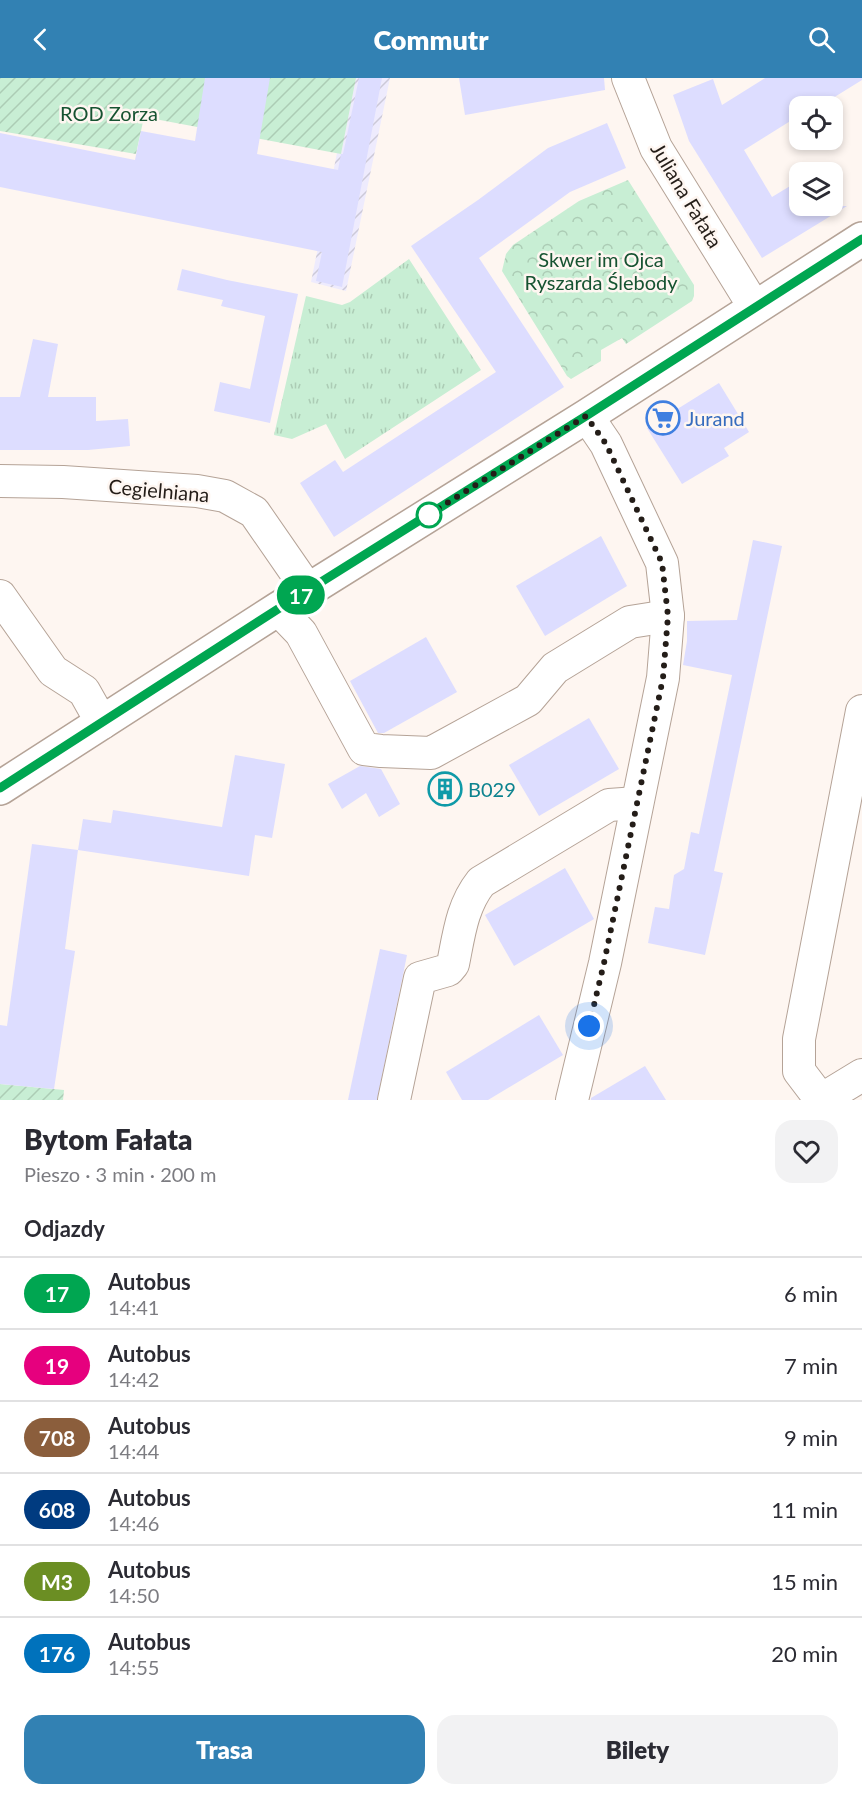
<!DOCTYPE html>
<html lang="pl">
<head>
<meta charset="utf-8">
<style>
  :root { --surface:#fff; --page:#f2f2f3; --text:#2b2b33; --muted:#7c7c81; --line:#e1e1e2; --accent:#3281b3 }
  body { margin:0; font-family:Lato,sans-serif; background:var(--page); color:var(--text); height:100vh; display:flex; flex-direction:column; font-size:22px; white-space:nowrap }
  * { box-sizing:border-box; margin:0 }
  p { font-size:20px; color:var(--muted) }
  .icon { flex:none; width:33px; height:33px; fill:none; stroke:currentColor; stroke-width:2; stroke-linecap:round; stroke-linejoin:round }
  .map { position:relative; height:1022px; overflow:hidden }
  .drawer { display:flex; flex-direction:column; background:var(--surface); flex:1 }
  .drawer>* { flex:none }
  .badge { padding:0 12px; border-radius:20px; font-size:21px; line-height:39px }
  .buttons { position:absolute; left:789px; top:18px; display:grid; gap:12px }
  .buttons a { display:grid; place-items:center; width:54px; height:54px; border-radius:12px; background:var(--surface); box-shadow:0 3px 9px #0003; font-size:30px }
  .you { position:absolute; width:30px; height:30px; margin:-15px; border:4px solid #fff; border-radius:50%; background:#1a73e8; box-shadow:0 0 0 9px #1a73e833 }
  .map>.badge { position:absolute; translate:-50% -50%; box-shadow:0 0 0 3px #fff }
  h2 { padding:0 24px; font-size:22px; line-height:54px }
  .round { display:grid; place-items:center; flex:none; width:63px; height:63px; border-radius:18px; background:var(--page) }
  .overview { display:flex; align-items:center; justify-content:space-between; height:102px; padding:0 24px }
  h1 { font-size:28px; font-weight:800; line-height:45px }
  .primary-button { display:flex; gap:12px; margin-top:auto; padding:12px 24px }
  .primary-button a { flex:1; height:69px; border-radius:18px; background:var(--accent); color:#fff; font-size:24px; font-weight:800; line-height:69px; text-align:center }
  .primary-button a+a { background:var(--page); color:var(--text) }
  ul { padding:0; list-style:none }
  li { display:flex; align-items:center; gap:18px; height:72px; padding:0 24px; border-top:2px solid var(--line) }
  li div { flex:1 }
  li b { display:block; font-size:22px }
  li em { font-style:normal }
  li .badge { min-width:66px; font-weight:700; text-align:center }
  header { display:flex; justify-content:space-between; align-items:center; height:78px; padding:0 24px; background:var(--accent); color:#fff; font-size:27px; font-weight:800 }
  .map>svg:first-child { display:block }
  .industrial { fill:url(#industrial-furrows) }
  .grass { fill:url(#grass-tufts) }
  .park { fill:url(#park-crowns) }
  .garden { fill:url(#garden-furrows) }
  .building { fill:#ddf }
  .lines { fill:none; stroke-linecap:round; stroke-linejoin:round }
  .minor-casing { stroke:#b5a397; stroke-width:34 }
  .major-casing { stroke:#b5a397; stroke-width:36 }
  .minor { stroke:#fff; stroke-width:32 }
  .major { stroke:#fff; stroke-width:33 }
  .line-casing { stroke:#fff; stroke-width:14 }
  .line { stroke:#00a651; stroke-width:9 }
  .walk { stroke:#241d18; stroke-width:6; stroke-dasharray:0 10.8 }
  .stop-dot { fill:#fff; stroke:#00a651; stroke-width:3 }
  .labels { text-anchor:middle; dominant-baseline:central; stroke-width:5; stroke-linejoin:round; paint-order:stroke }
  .park-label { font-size:20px; fill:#165331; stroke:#fef6f1 }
  .street-label { font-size:20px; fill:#241d18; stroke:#fef6f1 }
  .shop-label { font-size:20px; fill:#366cbe; stroke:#fef6f1; text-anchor:start }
  .culture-label { font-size:20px; fill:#0d838f; stroke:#fef6f1; text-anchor:start }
</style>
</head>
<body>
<header><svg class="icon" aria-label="back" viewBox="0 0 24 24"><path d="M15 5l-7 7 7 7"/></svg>Commutr<svg class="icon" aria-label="search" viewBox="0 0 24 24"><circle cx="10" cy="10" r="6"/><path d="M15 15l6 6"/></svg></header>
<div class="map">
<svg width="862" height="1022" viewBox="0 0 862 1022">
  <defs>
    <pattern id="industrial-furrows" width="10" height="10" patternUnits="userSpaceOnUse" patternTransform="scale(1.5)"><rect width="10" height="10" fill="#eeebfd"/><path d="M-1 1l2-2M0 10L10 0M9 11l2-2" fill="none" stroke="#ccc9d8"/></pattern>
    <pattern id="grass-tufts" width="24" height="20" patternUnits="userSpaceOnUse" patternTransform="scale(1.5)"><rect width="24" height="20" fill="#c8eed4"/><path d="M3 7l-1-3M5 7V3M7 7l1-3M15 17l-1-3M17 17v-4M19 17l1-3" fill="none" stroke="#acccb5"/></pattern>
    <pattern id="park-crowns" width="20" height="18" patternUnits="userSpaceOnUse" patternTransform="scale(1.5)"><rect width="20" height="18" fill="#c8eed4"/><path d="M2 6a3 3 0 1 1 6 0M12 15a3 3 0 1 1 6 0" fill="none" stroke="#acccb5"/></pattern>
    <pattern id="garden-furrows" width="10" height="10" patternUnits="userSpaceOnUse" patternTransform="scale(1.5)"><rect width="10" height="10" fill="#c8eed4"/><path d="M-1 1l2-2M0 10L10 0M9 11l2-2" fill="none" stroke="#acccb5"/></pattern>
  </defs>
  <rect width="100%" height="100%" fill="#fef6f1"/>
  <!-- industrial -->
  <path class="industrial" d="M356,0H390L346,213L311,204L337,75L341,76Z"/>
  <!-- grass -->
  <path class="grass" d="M409,181L481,292L345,381L326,346L292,361L274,357L306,218L342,227L350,224Z"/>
  <!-- park -->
  <path class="park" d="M628,102L694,207V218L692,223L626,266L622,260L601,272V283L571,301L567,298L502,193L506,176L513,167L579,123Z"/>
  <!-- garden -->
  <g class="garden">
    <path d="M0,0H356L341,76L144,39L136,76L0,53Z"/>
    <path d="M0,1006L64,1012L63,1022H0Z"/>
  </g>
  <!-- building -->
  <g class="building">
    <path d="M205,0H270L257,76L338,92L341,76H343L359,0H382L342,209L316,203L322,174L0,109V55L135,82L141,53L195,63Z"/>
    <path d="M459,0H604L605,12L465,37Z"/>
    <path d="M765,0H862V2L820,28H800V37L744,72L772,119L800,102V128H847L762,180L689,63L673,17L713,1L722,27Z"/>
    <path d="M607,45L626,90L570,114L479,180L564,309L334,459L300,405L335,382L343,394L496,294L411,168L478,122L548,70Z"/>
    <path d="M182,191L227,202L298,216L270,345L214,333L220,304L250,311L265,238L221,228L223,222L177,212Z"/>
    <path d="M33,261L58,266L48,319H96V343L128,341L130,368L88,372H0V319H20Z"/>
    <path d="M719,305L749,354L724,370L729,378L682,406L647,350Z"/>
    <path d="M601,458L627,508L545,558L516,508Z"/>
    <path d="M753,462L782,468L714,793L723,795L705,877L648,865L655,829L669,831L674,797L684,791L691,754L699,756L732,597L683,587L687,563V543L737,542Z"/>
    <path d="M426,559L457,614L384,655H378L350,603Z"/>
    <path d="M589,640L619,691L539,738L509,687Z"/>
    <path d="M235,677L285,686L272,760L255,757L249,798L78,772L83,741L111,745L113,732L222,749Z"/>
    <path d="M360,688L381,691L400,726L379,739L366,715L342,731L328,706Z"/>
    <path d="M32,766L78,772L65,871L75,873L54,1011L0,1006V947L7,948Z"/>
    <path d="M565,790L594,841L514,888L485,837Z"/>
    <path d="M380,871L407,877L404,892L377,1022H348Z"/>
    <path d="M539,937L563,977L488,1022H462L446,994Z"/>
    <path d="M645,988L666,1022H591V1020Z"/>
  </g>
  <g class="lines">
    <!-- minor casing -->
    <g class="minor-casing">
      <g id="minor">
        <path d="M628,0L656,70L755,230"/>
        <path d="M0,403L63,404L197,413L225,418L254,434L308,512"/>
        <path d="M0,518L53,593L84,613L102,645"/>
        <path d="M278,531L301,555L364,671L381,673L431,675L528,622L555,590L630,544L668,538"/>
        <path d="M394,1022L420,900L448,892L453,886C459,856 462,828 481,804L609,727L637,725"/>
        <path d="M572,1022L605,885L663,600L668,538L662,485L606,366L587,338"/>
        <path d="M821,1022L799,993V961L862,633"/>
        <path d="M821,1022L862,997"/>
      </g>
    </g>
    <!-- major casing -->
    <g class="major-casing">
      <path id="major" d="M0,710L278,531L587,338L862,161"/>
    </g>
    <!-- minor -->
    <use href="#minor" class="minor"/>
    <!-- major -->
    <use href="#major" class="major"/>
  </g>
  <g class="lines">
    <!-- line casing -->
    <g class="line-casing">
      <path id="line" d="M0,710L278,531L586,338L862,161"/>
    </g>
    <!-- line -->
    <use href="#line" class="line"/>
    <!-- walk -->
    <path class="walk" d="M429,437L420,442L586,338L606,366L662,485L668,538L663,600L604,885L589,948"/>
  </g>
  <!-- icons -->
  <defs>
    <g id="supermarket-ring" transform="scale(1.725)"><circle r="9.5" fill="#fef6f1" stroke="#3f7fe0" stroke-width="1.5"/><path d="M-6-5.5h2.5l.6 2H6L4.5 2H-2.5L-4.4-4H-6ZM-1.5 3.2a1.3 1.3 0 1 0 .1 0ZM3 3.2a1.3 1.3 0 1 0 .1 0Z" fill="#3f7fe0"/></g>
    <g id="building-ring" transform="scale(1.725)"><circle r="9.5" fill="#fef6f1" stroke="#0f9aa8" stroke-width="1.5"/><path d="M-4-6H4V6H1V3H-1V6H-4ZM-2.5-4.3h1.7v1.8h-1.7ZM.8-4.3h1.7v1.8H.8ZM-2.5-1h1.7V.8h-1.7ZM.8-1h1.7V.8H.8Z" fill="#0f9aa8"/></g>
  </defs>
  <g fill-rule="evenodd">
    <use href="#supermarket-ring" x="663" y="340"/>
    <use href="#building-ring" x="445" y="711"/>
  </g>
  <!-- markers -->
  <circle class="stop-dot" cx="429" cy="437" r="12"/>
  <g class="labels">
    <!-- park labels -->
    <g class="park-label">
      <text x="109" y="35">ROD Zorza</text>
      <text x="601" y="181">Skwer im Ojca<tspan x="601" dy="23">Ryszarda Ślebody</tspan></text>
    </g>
    <!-- street labels -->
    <g class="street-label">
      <text transform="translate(687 117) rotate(59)">Juliana Fałata</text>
      <text transform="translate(159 412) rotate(5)">Cegielniana</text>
    </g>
    <!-- shop labels -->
    <g class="shop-label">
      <text x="686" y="340">Jurand</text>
    </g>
    <!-- culture labels -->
    <g class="culture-label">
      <text x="468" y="711">B029</text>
    </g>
  </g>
</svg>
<div class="buttons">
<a><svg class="icon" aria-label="locate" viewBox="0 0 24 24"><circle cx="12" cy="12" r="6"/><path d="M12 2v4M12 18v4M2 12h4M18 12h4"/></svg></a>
<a><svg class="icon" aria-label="layers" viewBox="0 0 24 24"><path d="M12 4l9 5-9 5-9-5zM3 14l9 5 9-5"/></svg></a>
</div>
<div class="you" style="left:589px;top:948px"></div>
<b class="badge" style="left:301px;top:517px;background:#00a651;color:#fff">17</b>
</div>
<section class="drawer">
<div class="overview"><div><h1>Bytom Fałata</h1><p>Pieszo · 3 min · 200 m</p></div><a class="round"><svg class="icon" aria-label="heart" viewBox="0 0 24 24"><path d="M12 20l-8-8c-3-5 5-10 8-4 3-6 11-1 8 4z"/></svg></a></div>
<h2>Odjazdy</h2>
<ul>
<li><span class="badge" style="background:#00a651;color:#fff">17</span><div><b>Autobus</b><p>14:41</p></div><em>6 min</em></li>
<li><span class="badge" style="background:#e6007e;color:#fff">19</span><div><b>Autobus</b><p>14:42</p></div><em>7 min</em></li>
<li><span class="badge" style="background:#8b5e3c;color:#fff">708</span><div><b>Autobus</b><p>14:44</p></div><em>9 min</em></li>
<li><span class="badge" style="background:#003b80;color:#fff">608</span><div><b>Autobus</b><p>14:46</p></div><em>11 min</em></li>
<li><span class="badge" style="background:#6b8e23;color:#fff">M3</span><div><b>Autobus</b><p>14:50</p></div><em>15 min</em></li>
<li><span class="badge" style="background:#0072bc;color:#fff">176</span><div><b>Autobus</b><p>14:55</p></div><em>20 min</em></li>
</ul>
<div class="primary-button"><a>Trasa</a><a>Bilety</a></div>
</section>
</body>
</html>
